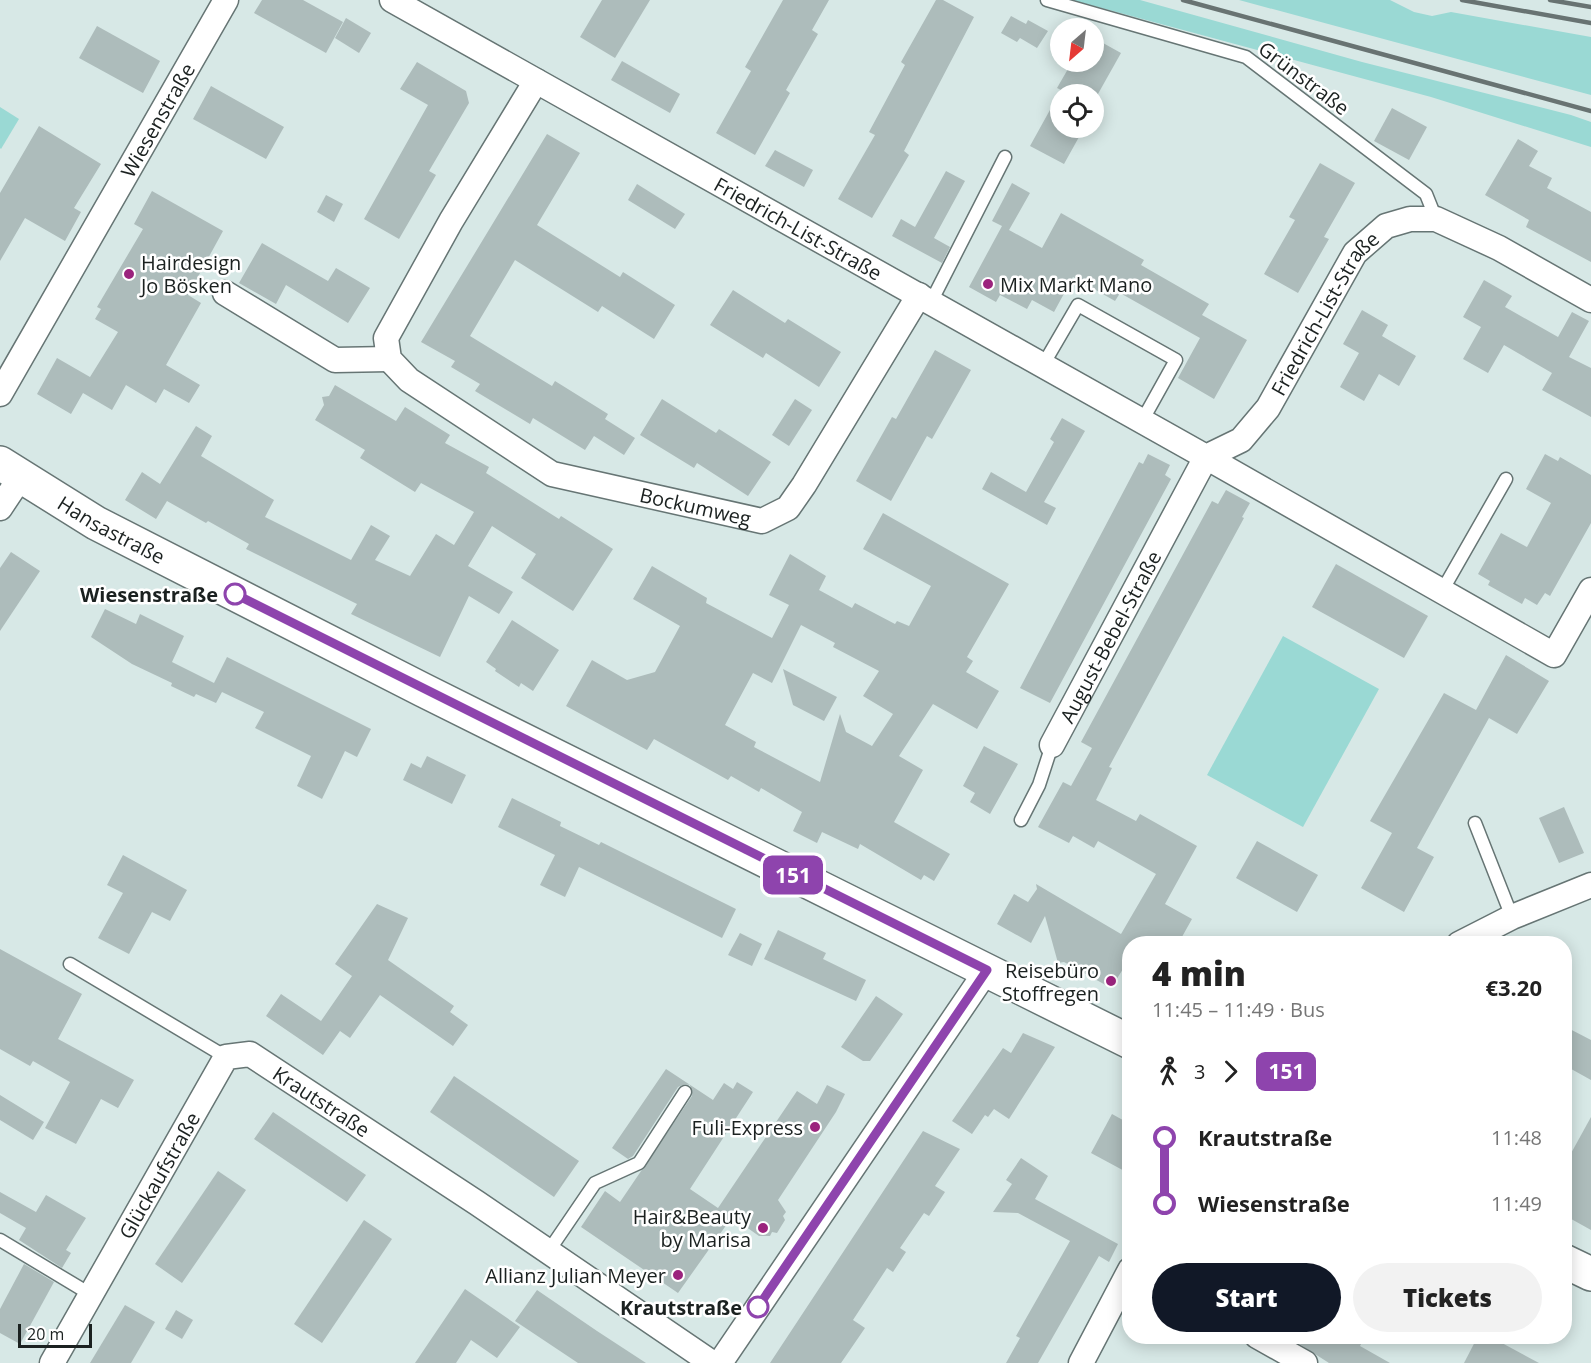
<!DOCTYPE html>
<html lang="en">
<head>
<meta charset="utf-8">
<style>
  :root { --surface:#fff; --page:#f2f2f2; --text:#222; --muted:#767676; --accent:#111827 }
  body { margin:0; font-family:"Open Sans",sans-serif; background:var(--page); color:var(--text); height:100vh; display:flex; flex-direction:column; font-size:22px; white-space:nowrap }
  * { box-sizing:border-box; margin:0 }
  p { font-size:20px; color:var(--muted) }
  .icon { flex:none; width:33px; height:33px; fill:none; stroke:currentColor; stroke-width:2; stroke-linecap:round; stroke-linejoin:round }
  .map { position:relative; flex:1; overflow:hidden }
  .drawer { position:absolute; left:1122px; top:936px; width:450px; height:408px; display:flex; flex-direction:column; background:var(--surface); border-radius:24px; box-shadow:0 3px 15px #0003 }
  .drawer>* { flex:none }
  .badge { padding:0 12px; border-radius:9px; font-size:21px; line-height:39px }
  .needle { width:39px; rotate:208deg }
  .tools { position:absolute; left:1050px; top:18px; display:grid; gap:12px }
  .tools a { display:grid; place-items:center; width:54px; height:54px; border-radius:50%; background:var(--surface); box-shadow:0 3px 15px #0003; font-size:30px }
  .scale { position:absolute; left:18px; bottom:15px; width:74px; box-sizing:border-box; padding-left:6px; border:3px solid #1b2120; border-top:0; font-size:16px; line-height:21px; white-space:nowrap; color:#1b2120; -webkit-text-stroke:4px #fff; paint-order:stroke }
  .map>.badge { position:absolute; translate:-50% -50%; box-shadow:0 0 0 3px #fff }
  .legs { display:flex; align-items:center; gap:9px; height:66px; padding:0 30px; font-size:20px }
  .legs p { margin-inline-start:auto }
  .overview { display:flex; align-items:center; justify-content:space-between; height:102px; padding:0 30px }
  h1 { font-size:33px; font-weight:800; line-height:45px }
  .action { display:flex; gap:12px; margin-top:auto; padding:12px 30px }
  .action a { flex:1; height:69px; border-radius:36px; background:var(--accent); color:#fff; font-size:24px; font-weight:800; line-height:69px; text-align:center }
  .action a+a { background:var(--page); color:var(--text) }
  ul { padding:0 30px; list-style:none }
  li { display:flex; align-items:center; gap:21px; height:66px; font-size:22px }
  li i { display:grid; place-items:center; width:9px; height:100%; margin:0 8px; background:currentColor }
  li i::after { content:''; width:15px; height:15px; margin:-8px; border:4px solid; border-radius:50%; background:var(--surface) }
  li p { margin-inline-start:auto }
  li:first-child i { background:linear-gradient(#0000 50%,currentColor 0) }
  li:last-child i { background:linear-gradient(currentColor 50%,#0000 0) }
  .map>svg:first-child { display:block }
  .green { fill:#9ad9d4 }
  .building { fill:#adbcbb; fill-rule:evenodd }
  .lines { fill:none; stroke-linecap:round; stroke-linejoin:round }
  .lane-casing { stroke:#667574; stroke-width:15 }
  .street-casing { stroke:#667574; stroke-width:27 }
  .secondary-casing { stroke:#667574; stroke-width:36 }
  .lane { stroke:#fff; stroke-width:12 }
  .street { stroke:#fff; stroke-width:24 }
  .secondary { stroke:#fff; stroke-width:33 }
  .rail { stroke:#687372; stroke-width:4.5 }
  .line-1-casing { stroke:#fff; stroke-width:14 }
  .line-1 { stroke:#8e44ad; stroke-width:9 }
  .poi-dot { fill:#9b237d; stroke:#fff; stroke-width:2 }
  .stop-1-dot { fill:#fff; stroke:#8e44ad; stroke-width:3 }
  .labels { text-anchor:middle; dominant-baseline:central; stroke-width:5; stroke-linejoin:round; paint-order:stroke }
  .street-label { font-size:20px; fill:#1b2120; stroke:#fff }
  .poi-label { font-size:20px; fill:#1b2120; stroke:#fff; text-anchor:end }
  .stop-label { font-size:20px; font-weight:bold; fill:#1b2120; stroke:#fff; text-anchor:end }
</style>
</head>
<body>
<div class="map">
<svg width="1591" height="1363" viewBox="0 0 1591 1363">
  <rect width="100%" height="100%" fill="#d7e8e6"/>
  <!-- green -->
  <g class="green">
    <path d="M1072,0H1140L1362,62L1571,115L1591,122V147L1431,97Z"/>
    <path d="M1239,0H1390L1414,12L1432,16L1451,12L1591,37V95Z"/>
    <path d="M0,107L19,119L1,149L0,148Z"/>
    <path d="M1283,636L1379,689L1303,827L1207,775Z"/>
  </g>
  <!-- building -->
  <g class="building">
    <path d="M262,0H303L343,22L326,53L254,13Z"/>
    <path d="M602,0H650L615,58L580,37Z"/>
    <path d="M783,0H829L812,30L818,34L786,90L790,93L755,155L716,133L751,71L745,67Z"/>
    <path d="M936,0H943L974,17L904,151L909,155L872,218L838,199L875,135L869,132L905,65L901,62Z"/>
    <path d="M1011,16L1026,24L1028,20L1048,31L1037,48L1020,38L1017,42L1001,33Z"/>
    <path d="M346,18L371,33L359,53L335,38Z"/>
    <path d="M97,26L160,61L143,93L79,58Z"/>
    <path d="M1094,38L1121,53L1094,101V94H1060V128H1084L1064,164L1030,146L1061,90L1057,88L1072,62H1094Z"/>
    <path d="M622,61L680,94L670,113L611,80Z"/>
    <path d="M417,62L466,91L469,103L429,171L436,175L399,239L364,219L428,105L400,89Z"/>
    <path d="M211,86L284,127L266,159L193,119Z"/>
    <path d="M1392,108L1427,127L1409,160L1374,141Z"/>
    <path d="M39,126L101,164L74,208L81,212L65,241L25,218L0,261V193Z"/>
    <path d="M547,134L580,153L537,225L620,277L623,272L675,305L654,339L602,306L598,312L515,260L470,336L552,386L555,381L608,414L605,419L635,438L624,455L594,436L585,450L533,418L530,424L475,391L480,384L451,367L455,361L421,342Z"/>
    <path d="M1518,139L1538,151L1529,166L1552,178L1547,188L1591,212V262L1526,227L1529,220L1485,195Z"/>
    <path d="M775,150L813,170L804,187L765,166Z"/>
    <path d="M1320,163L1355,183L1324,237L1329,239L1298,293L1264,274L1295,220L1289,217Z"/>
    <path d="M946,171L965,181L934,238L950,247L942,263L892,236L901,219L915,227Z"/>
    <path d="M1012,183L1030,193L1009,230L1042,248L1061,213L1144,260L1141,265L1209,304L1202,315L1247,340L1214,399L1178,378L1200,338L1120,293L1115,301L1073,277L1054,312L1032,300L1027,309L1000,295L996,302L969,287L1002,226L992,221Z"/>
    <path d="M637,184L685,214L675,229L628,200Z"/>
    <path d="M152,191L223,231L188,295L201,303L166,365L200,385L189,403L164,389L156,403L126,385L112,410L83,393L71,414L37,394L57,358L90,377L118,332L95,319L101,309L97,307L143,229L134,224Z"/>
    <path d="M326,195L343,204L334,222L317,212Z"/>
    <path d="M262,243L328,281L336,268L370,288L348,323L286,285L276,304L239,283Z"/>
    <path d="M1484,280L1512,296L1505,307L1558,337L1572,312L1589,321L1569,357L1591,368V417L1542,390L1552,373L1504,345L1488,373L1463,359L1481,327L1463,317Z"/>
    <path d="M733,290L785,323L788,319L841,352L819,387L766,353L763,358L710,325Z"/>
    <path d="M1362,310L1388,325L1382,336L1416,356L1399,386L1379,374L1364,401L1340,387L1359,353L1343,344Z"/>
    <path d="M935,350L971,370L932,439L927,436L891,501L856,481L892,417L896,419Z"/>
    <path d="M335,385L396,421L405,407L450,435L445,443L489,467L486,473L559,519L561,516L613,549L573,611L521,578L536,554L492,526L468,566L513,592L499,614L469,596L440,657L351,614L357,604L246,549L249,544L208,521L206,523L167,501L156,519L125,500L142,472L160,484L196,426L212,436L201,456L274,500L265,517L351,560L371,525L390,536L375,560L410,576L436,534L454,545L474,512L421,483L415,492L360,458L365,450L315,420L324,405L322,397L329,396Z"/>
    <path d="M662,399L716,433L719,429L771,462L748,496L697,463L694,468L640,435Z"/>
    <path d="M795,399L812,410L789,446L772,435Z"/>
    <path d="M1062,418L1085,431L1044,502L1056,508L1047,525L982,489L991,472L1026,492L1054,442L1050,439Z"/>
    <path d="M1148,454L1170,465L1165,475L1171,479L1050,703L1020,688L1139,462L1143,464Z"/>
    <path d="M1545,454L1558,461L1560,457L1591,475V523L1550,596L1545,593L1537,605L1525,598L1522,604L1488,585L1490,581L1478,574L1501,533L1527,547L1551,503L1526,489Z"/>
    <path d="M1226,490L1250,503L1242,517L1244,518L1109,767L1112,768L1096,800L1136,821L1140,814L1197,846L1165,904L1192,919L1178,944H1130V958L1111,988L1064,962L1058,963L1045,916L1031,943L997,924L1014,894L1028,902L1037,889L1036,884L1121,934L1156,874L1098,841L1094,848L1073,836L1069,843L1038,827L1063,782L1071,786L1092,748L1081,742L1212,501L1218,504Z"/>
    <path d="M883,513L1009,584L967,657L973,661L966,672L999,691L977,729L933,704L899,756L923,770L894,822L950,854L934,881L924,875L921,880L860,844L858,849L822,832L817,843L793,831L802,812L761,788L759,792L731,776L728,780L654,739L647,750L566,706L592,660L627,680L655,672L680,626L633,599L652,566L707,598L706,603L772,638L789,605L769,595L790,554L826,576L819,590L852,608L855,603L895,624L897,621L909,626L931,586L863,549ZM801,625L835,643L833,647L879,671L863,696L893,714L872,746L846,732L840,714L820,782L754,747L756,742L725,725L753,673L772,683Z"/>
    <path d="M11,552L40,571L0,631V568Z"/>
    <path d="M1336,564L1428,616L1404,658L1312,607Z"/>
    <path d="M105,609L136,624L140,614L184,636L172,662L214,683L227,657L371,729L357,757L345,751L322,799L297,786L311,756L255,728L264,712L222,692L216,703L196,694L194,697L171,686L172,683L132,664L91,637Z"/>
    <path d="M512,620L559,650L533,691L521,683L519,687L495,671L496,669L486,662Z"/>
    <path d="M1506,655L1549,681L1517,734L1489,718L1417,848L1434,857L1404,912L1361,888L1392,833L1370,821L1444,693L1476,710Z"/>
    <path d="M783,669L837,697L824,721L793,705Z"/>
    <path d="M984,746L1018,764L990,814L970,802L975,793L963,786Z"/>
    <path d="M427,756L466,775L452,804L403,780L411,763L421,768Z"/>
    <path d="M512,798L561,822L560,826L599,845L601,842L736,909L722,938L579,867L565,897L540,885L555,855L498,827Z"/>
    <path d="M1564,807L1584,853L1559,863L1539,818Z"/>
    <path d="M1257,841L1318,875L1297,912L1236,878Z"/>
    <path d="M123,855L187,890L170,921L152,912L129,954L98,938L123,893L107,885Z"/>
    <path d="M377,904L408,918L388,960L454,1006L450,1012L468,1025L453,1046L380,995L350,1038L340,1031L323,1055L266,1016L281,994L321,1021L352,976L335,964Z"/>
    <path d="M778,930L826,953L823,959L866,980L856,1001L764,959Z"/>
    <path d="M740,933L762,944L752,966L728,955Z"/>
    <path d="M0,949L82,994L58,1039L134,1080L118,1108L101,1099L76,1144L45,1128L70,1082L33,1061L30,1066L0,1049Z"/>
    <path d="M876,996L903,1014L870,1061H863L841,1047Z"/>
    <path d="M1564,1026L1591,1040V1080L1564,1065Z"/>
    <path d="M1023,1033L1055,1047L1009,1119L994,1109L988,1117L985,1115L972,1134L952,1121L1003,1048L1011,1053Z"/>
    <path d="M666,1069L713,1100L724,1083L733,1089L737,1082L753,1092L690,1189L718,1208L797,1091L817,1104L827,1085L845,1094L836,1112L778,1200L786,1212L783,1216L785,1220L777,1233L772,1232L770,1236H759L732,1217L678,1293L581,1227L605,1191L620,1202L692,1096L690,1085L685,1084L678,1087L633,1156L628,1159L612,1148Z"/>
    <path d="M454,1076L579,1161L554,1197L430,1112Z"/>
    <path d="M0,1095L44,1122L33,1140L0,1120Z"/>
    <path d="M273,1112L366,1175L347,1202L254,1139Z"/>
    <path d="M1112,1114L1130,1124V1174L1091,1153Z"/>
    <path d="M1591,1117V1230L1564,1215V1166Z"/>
    <path d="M923,1131L960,1149L935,1186L945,1192L929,1216L924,1213L900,1248L906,1252L893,1272L887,1268L853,1320L865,1328L841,1363H770Z"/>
    <path d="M1021,1158L1048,1176L1035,1199L1118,1244L1109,1262L1099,1256L1038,1363H1006L1020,1338L1016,1336L1070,1241L1018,1213L993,1212L1012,1184L1006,1180Z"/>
    <path d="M218,1171L246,1190L182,1283L155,1264Z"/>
    <path d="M0,1192L36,1212L46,1195L86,1218L66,1250L71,1253L62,1268L19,1240L26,1228L0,1213Z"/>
    <path d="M364,1220L392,1239L322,1343L294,1324Z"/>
    <path d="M24,1264L54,1282L20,1344L0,1333V1309Z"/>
    <path d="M465,1289L520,1327L497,1358L471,1340L456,1363H415Z"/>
    <path d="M537,1290L597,1331L646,1363H578L515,1321Z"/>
    <path d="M125,1305L155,1322L131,1363H90Z"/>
    <path d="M176,1310L193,1320L182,1339L165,1329Z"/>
    <path d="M1287,1336H1365L1360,1346L1390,1363H1329Z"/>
    <path d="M1478,1336H1489L1539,1363H1464Z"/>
  </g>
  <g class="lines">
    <!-- lane casing -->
    <g class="lane-casing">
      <g id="lane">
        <path d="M1047,0L1246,57L1426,194L1436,219"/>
        <path d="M931,302L1005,157"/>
        <path d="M1043,365L1078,305L1176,360L1142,421"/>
        <path d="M1442,591L1506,479"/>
        <path d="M1021,820L1039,785L1052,745"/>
        <path d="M1475,823L1512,917"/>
        <path d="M70,964L226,1057"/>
        <path d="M0,1240L90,1294"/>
        <path d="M548,1252L595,1183L639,1163L685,1092"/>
      </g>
    </g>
    <!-- street casing -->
    <g class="street-casing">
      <g id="street">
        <path id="s1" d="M392,0L1206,457L1241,440L1268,408L1355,253L1386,226L1410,219H1436L1499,248L1591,300"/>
        <path id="s2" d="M536,81L451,221L386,338L389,359L409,380L552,474L762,521L788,508L804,485L919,295"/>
        <path d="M225,293L335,360L389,359"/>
        <path id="s3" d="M0,394L226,0"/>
        <path d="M0,508L22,475"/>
        <path id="s4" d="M1052,745L1206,457L1554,655L1591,590"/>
        <path d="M1459,944L1512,917L1591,885"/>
        <path d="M1257,1336L1305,1363"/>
        <path id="s5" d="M52,1363L226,1057L250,1054L477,1203L712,1363"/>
        <path d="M720,1363L987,970"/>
        <path d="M1081,1363L1130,1270"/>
      </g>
    </g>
    <!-- secondary casing -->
    <g class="secondary-casing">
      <g id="secondary">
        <path id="s6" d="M0,463L96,523L423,690L1130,1042"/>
        <path d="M1564,1261L1591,1274"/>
      </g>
    </g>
    <!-- lane -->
    <use href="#lane" class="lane"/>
    <!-- street -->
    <use href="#street" class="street"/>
    <!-- secondary -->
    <use href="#secondary" class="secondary"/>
    <!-- rail -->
    <g class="rail">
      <path d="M1183,0L1591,111"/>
      <path d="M1462,0L1591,23"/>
      <path d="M1550,0L1591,7"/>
    </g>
  </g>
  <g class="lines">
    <!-- line-1 casing -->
    <g class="line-1-casing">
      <path id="line-1" d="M235,594L987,970L758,1307"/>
    </g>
    <!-- line-1 -->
    <use href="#line-1" class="line-1"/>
  </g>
  <!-- markers -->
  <g class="poi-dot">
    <circle cx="129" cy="274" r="6"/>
    <circle cx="988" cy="284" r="6"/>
    <circle cx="1111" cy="981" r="6"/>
    <circle cx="815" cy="1127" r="6"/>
    <circle cx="763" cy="1228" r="6"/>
    <circle cx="678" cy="1275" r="6"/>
  </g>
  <g class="stop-1-dot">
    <circle cx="235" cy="594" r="10"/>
    <circle cx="758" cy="1307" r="10"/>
  </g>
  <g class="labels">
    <!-- street labels -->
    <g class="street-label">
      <text transform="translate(1304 78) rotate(37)">Grünstraße</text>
      <text stroke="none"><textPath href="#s3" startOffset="316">Wiesenstraße</textPath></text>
      <text stroke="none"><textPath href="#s1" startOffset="466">Friedrich-List-Straße</textPath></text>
      <text stroke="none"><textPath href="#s1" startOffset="1125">Friedrich-List-Straße</textPath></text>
      <text stroke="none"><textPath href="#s2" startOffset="666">Bockumweg</textPath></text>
      <text stroke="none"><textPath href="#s6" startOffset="130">Hansastraße</textPath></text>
      <text stroke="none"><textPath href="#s4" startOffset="123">August-Bebel-Straße</textPath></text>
      <text stroke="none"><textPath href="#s5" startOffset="462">Krautstraße</textPath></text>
      <text stroke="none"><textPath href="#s5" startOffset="216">Glückaufstraße</textPath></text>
    </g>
    <!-- poi labels -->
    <g class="poi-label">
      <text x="141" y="262" text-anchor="start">Hairdesign<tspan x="141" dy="23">Jo Bösken</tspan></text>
      <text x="1000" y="284" text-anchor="start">Mix Markt Mano</text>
      <text x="1099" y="970">Reisebüro<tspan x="1099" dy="23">Stoffregen</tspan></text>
      <text x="803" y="1127">Fuli-Express</text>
      <text x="751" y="1216">Hair&amp;Beauty<tspan x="751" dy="23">by Marisa</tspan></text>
      <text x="666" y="1275">Allianz Julian Meyer</text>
    </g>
    <!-- stop labels -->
    <g class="stop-label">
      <text x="218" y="594">Wiesenstraße</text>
      <text x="742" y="1307">Krautstraße</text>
    </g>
  </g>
</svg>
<div class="tools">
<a><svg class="needle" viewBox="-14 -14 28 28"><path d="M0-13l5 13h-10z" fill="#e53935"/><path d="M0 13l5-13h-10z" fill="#767676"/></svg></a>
<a><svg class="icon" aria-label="locate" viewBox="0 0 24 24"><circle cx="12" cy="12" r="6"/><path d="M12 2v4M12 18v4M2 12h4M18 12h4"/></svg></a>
</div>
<div class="scale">20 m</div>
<b class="badge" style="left:793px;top:875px;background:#8e44ad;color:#fff">151</b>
<section class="drawer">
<div class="overview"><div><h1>4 min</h1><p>11:45 – 11:49 · Bus</p></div><b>€3.20</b></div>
<div class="legs"><svg class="icon" aria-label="walk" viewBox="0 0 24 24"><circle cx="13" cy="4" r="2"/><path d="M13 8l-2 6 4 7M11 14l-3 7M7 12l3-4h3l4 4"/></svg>3<svg class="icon" aria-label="forward" viewBox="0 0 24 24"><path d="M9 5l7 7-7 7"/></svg><b class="badge" style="background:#8e44ad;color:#fff">151</b></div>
<ul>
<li><i style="color:#8e44ad"></i><b>Krautstraße</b><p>11:48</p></li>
<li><i style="color:#8e44ad"></i><b>Wiesenstraße</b><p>11:49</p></li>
</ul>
<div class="action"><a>Start</a><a>Tickets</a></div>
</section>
</div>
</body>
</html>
